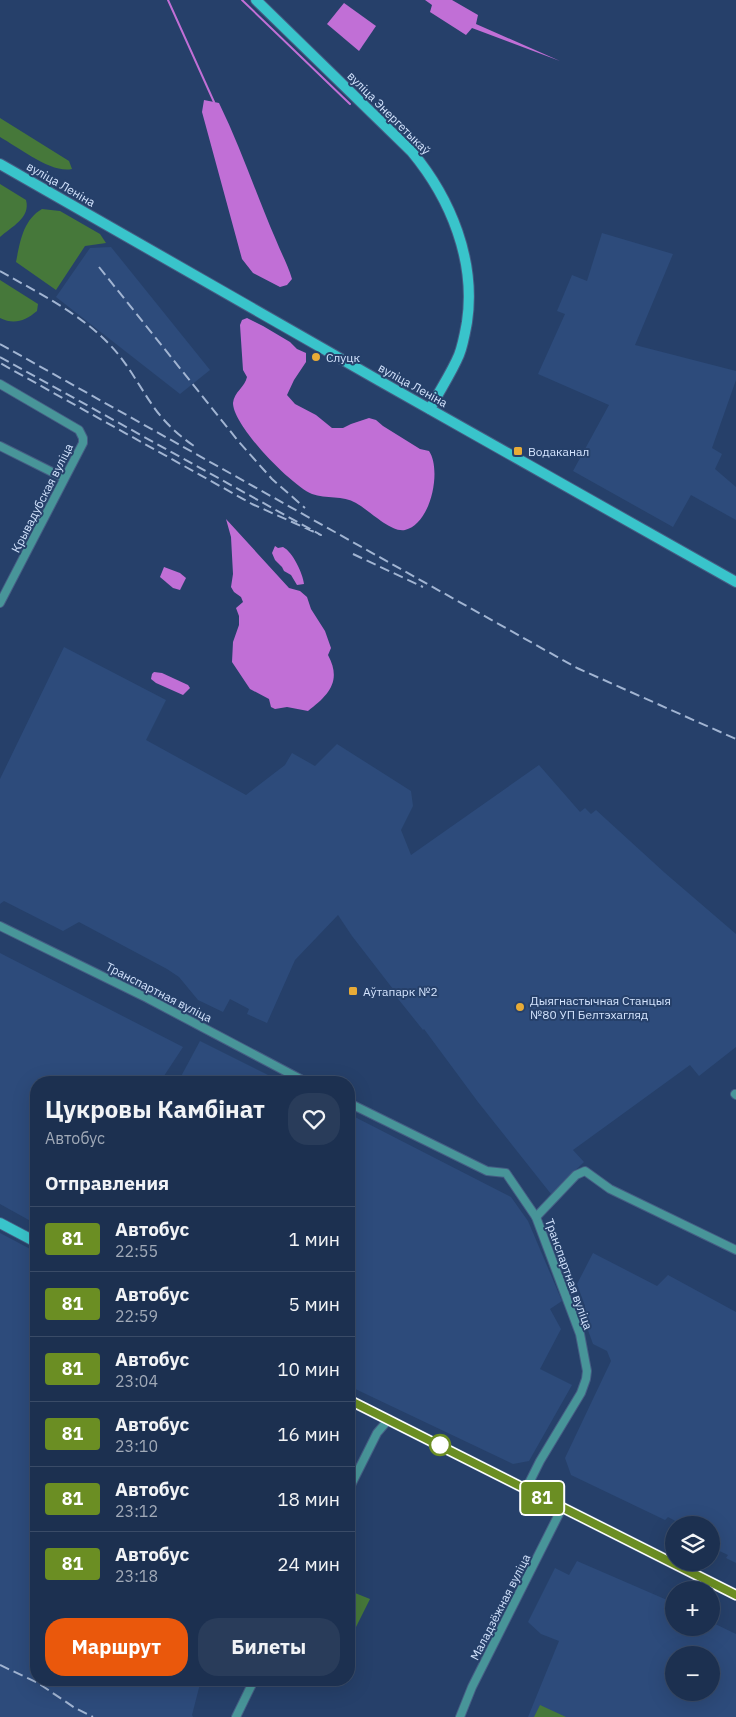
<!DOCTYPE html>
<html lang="ru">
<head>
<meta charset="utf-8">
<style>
  :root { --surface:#1c3050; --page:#293c5a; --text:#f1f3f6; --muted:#a0a9b7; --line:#3a4b67; --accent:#ea580c }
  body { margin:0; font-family:"IBM Plex Sans",sans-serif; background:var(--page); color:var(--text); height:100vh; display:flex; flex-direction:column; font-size:19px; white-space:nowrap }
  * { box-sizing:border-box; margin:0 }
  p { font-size:16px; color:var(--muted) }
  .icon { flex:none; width:28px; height:28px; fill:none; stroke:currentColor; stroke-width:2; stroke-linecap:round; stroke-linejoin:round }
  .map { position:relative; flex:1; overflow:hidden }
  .panel { position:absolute; left:30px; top:1076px; width:325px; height:610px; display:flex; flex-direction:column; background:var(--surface); border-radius:20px; box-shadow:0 5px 20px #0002,0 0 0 1px var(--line) }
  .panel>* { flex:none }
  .badge { padding:0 10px; border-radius:4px; font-size:18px; line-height:32px }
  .tools { position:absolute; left:665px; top:1516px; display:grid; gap:10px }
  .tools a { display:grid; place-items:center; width:55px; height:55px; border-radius:50%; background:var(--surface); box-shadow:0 5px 20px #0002,0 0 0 1px var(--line); font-size:25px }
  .map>.badge { position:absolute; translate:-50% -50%; box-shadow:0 0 0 2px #fff }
  h2 { padding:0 15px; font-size:19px; line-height:45px }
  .round { display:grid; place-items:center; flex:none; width:52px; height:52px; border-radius:20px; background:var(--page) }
  .headline { display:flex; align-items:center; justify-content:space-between; height:85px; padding:0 15px }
  h1 { font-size:24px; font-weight:800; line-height:38px }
  .cta { display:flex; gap:10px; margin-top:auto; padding:10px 15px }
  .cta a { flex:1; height:58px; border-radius:20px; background:var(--accent); color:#fff; font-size:20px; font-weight:800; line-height:58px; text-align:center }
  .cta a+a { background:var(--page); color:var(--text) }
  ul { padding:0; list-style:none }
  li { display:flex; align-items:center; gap:15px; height:65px; padding:0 15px; border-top:1px solid var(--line) }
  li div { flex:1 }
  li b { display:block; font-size:19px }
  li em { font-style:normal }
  li .badge { min-width:55px; font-weight:700; text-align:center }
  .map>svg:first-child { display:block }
  .built { fill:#2d4b7b; fill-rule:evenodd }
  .green { fill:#46783a }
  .water { fill:#c16fd6 }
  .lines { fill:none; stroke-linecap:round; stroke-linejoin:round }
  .stream { stroke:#c16fd6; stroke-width:2 }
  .street-casing { stroke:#455d84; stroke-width:10 }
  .secondary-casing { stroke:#455d84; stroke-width:12 }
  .street { stroke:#489599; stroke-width:8 }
  .secondary { stroke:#39c4cb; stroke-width:10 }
  .rail { stroke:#a1b4d2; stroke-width:2; stroke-dasharray:10 5; stroke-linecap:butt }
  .line-casing { stroke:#fff; stroke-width:11 }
  .line { stroke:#6b8e23; stroke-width:8 }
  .poi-dot { fill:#e8ab37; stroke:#26406a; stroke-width:2 }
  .stop-dot { fill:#fff; stroke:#6b8e23; stroke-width:2.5 }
  .labels { text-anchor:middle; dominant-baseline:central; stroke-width:4; stroke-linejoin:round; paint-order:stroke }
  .street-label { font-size:12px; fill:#d3e3fd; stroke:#26406a }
  .poi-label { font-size:12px; fill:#d3e3fd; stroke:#26406a; text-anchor:start }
</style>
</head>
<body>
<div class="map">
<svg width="736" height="1717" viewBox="0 0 736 1717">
  <rect width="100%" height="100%" fill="#26406a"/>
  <!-- built -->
  <g class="built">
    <path d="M602,233L673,254L635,345L736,371V380L712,448L722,454L715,469L736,487V520L691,495L673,527L573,471L609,405L538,374L565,314L557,311L572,275L587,281Z"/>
    <path d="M111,247L210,370L180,394L56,297L90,248Z"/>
    <path d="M64,647L166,700L146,740L246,795L285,765L292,753L315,766L337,744L411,791L413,806L401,830L411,855L539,765L580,812L585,808L591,814L596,810L665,873L736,934V1047L699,1076L690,1065L573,1150L584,1162L551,1194L478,1102L424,1029L423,1030L391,990L393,989L352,936L338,915L295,960L267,1023L247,1014L249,1009L230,999L223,1012L198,1000L179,977L167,969L79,922L63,931L4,901L0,904V779Z"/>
    <path d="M0,953L183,1047L160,1082H36V1224L0,1204Z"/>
    <path d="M200,1041L270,1076L267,1082H178Z"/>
    <path d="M349,1114L511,1197L528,1221L562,1301L550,1309L561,1329L540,1369L572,1385L529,1461L513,1464L349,1386Z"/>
    <path d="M0,1233L36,1252V1680H201L192,1715L193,1717H0Z"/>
    <path d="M593,1253L657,1286L668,1275L736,1312V1563L726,1558L728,1555L711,1547V1525H683L668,1517L665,1520L571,1475L565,1458L611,1361L607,1351L593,1344L581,1311L585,1306L577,1284Z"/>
    <path d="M577,1561L674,1603V1628H711V1622L736,1634V1717H528L559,1641L541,1634L528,1622L555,1568L569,1575ZM674,1655H711V1692H674Z"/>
  </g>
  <!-- green -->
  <g class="green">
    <path d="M0,118L69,161L72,169C52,174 18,147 0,137Z"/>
    <path d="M0,184L26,200C31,218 11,227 0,237Z"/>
    <path d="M42,209L60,211L100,234L106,243L85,246L56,290L16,262C20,242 23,220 42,209Z"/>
    <path d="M0,280L38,304L37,311C25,321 14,325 0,318Z"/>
    <path d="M355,1593L370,1599L354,1631L349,1629V1605Z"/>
    <path d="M540,1705L566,1717H534Z"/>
  </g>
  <!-- water -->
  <g class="water">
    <path d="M425,0H452L478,15L476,24L560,61L472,28L466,35L430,12L432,5Z"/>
    <path d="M344,3L376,26L359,51L327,24Z"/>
    <path d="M204,100L219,103C241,148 256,194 276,240C281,253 288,265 292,279L287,285L280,287L253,273L242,259L202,112Z"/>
    <path d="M247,318L263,326L290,342L297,349L306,353V362L294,380L287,395L295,404L316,415L332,428H343L351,424L369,418L376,420L383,426L420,449L429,451C442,470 431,524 405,530C391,533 369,510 356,503C343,495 326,499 312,494C291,485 233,426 233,403C234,392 245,387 247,377L243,370L240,325L242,320Z"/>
    <path d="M226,519L289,588L300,591L307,597L311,609L325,631L331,648L328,655C342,681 329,695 308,711L287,707L275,709L271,707L269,699L250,689L232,662L233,642L239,625V616L236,608L243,602L241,597L234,592L231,587L233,574L231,537Z"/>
    <path d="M275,546L278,548L283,547C293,552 303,574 304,584L297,585L291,575L284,571L282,567L275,560L272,553Z"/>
    <path d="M164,567L180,573L186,578L180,590L173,588L160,577Z"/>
    <path d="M154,672L162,673L188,685L190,688L183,695L156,683L151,679L152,674Z"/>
  </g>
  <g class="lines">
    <!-- stream -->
    <g class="stream">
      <path d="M168,0L214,102"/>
      <path d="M242,0L350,104"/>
    </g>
    <!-- street casing -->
    <g class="street-casing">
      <g id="street">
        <path d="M0,384L79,430L83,438V443L0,603"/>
        <path d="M0,446L64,478"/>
        <path d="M0,926L147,998L306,1082"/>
        <path d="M735,1094L736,1095"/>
        <path d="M349,1103L487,1171L506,1173L536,1217L580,1334L587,1371L586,1379L581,1393L540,1461L526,1489"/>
        <path d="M536,1217L576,1175L585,1171L610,1189L736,1250"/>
        <path d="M349,1489L377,1433L389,1419"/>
        <path d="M236,1717L254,1680"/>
        <path d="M460,1717L472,1687L562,1508"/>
      </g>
    </g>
    <!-- secondary casing -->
    <g class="secondary-casing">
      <g id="secondary">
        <path d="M256,0L412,152C451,199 476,261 467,322C465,333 463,345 459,355C451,374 439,391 430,409"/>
        <path d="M0,164L378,380L736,582"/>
        <path d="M0,1223L36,1242"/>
        <path d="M349,1400L736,1595"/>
      </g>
    </g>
    <!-- street -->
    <use href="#street" class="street"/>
    <!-- secondary -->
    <use href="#secondary" class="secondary"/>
    <!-- rail -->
    <g class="rail">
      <path d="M99,267L239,442L272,479L305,508"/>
      <path d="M0,271C38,293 80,313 111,346C128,364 139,386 153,406C164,422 178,435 194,446"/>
      <path d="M0,344L577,668L736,739"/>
      <path d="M0,357L321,535L252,504L0,363"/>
      <path d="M353,554L423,587"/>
      <path d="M0,1665L38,1683L75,1708L93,1717"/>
    </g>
  </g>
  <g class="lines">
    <!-- line casing -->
    <g class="line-casing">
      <path id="line" d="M349,1400L736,1595"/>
    </g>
    <!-- line -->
    <use href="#line" class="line"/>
  </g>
  <!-- markers -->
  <g class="poi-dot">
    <circle cx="316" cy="357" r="5"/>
    <rect x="513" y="446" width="10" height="10" rx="2.5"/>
    <rect x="348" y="986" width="10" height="10" rx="2.5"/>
    <circle cx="520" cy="1007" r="5"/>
  </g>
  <circle class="stop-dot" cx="440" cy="1445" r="10"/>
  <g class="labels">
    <!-- street labels -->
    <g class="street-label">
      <text transform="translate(389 113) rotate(45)">вуліца Энергетыкаў</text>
      <text transform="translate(61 184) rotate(30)">вуліца Леніна</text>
      <text transform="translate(413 385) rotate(29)">вуліца Леніна</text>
      <text transform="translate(42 498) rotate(-63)">Крывадубская вуліца</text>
      <text transform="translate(159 992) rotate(27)">Транспартная вуліца</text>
      <text transform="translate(569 1274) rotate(70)">Транспартная вуліца</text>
      <text transform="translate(500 1607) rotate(-63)">Маладзёжная вуліца</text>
    </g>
    <!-- poi labels -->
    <g class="poi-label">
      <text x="326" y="357">Слуцк</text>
      <text x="528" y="451">Водаканал</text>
      <text x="363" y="991">Аўтапарк №2</text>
      <text x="530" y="1000">Дыягнастычная Станцыя<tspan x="530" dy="14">№80 УП Белтэхагляд</tspan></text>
    </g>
  </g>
</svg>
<div class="tools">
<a><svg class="icon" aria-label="layers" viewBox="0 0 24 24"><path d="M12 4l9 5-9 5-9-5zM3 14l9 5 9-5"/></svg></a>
<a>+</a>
<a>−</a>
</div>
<b class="badge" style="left:542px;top:1498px;background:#6b8e23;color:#fff">81</b>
<section class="panel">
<div class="headline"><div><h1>Цукровы Камбінат</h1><p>Автобус</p></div><a class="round"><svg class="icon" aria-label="heart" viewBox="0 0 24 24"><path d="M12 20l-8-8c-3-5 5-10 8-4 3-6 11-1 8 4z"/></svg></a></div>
<h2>Отправления</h2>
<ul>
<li><span class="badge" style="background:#6b8e23;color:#fff">81</span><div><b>Автобус</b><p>22:55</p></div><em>1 мин</em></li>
<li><span class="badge" style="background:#6b8e23;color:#fff">81</span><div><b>Автобус</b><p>22:59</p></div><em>5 мин</em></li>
<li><span class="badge" style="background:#6b8e23;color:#fff">81</span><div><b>Автобус</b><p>23:04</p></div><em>10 мин</em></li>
<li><span class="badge" style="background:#6b8e23;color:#fff">81</span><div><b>Автобус</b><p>23:10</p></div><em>16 мин</em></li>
<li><span class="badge" style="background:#6b8e23;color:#fff">81</span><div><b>Автобус</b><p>23:12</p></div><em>18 мин</em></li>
<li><span class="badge" style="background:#6b8e23;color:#fff">81</span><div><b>Автобус</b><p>23:18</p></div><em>24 мин</em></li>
</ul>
<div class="cta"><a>Маршрут</a><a>Билеты</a></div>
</section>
</div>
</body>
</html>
